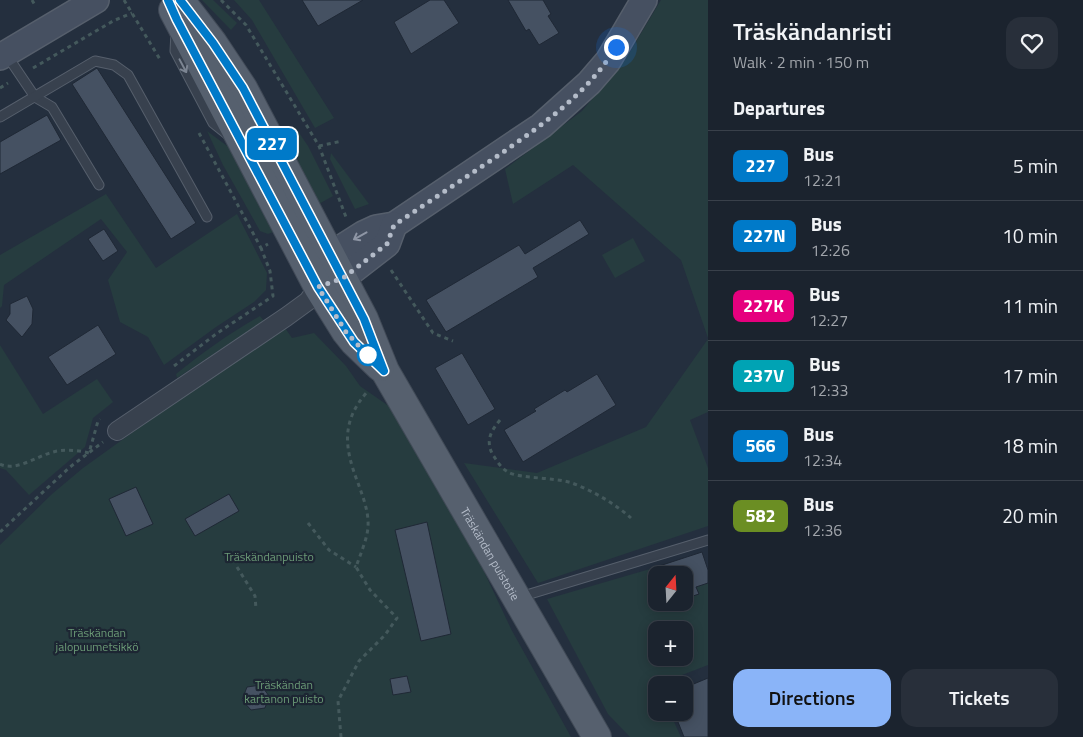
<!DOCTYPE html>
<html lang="en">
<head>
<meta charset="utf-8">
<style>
  :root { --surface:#1b232e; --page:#282f3a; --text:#f1f3f6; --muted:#a0a4aa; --line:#39404a; --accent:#8ab4f8 }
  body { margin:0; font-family:"Titillium Web",sans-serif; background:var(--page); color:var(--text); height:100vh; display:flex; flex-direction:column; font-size:19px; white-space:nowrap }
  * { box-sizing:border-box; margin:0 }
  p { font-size:16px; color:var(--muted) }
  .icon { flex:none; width:28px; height:28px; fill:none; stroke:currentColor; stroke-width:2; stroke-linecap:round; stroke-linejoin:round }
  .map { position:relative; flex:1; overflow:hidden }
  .sheet { display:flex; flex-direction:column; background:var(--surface); width:375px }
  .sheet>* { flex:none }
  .badge { padding:0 10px; border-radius:8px; font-size:18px; line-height:32px }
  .needle { width:32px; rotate:18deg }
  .tools { position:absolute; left:648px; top:566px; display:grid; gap:10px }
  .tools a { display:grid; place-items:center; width:45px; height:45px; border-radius:10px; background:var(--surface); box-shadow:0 2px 12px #0003,0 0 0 1px var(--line); font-size:25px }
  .you { position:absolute; width:25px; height:25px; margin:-12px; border:4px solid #fff; border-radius:50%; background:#1a73e8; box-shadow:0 0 0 8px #1a73e833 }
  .map>.badge { position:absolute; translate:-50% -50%; box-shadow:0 0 0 2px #fff }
  h2 { padding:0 25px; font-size:19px; line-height:45px }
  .round { display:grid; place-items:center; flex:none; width:52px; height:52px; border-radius:15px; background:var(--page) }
  .overview { display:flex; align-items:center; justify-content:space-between; height:85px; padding:0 25px }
  h1 { font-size:24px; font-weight:600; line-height:38px }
  .action { display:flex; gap:10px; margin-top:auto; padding:10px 25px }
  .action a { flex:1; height:58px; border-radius:15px; background:var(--accent); color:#111; font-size:20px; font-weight:600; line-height:58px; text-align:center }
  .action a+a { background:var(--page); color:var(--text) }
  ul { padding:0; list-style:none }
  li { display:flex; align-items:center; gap:15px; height:70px; padding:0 25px; border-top:1px solid var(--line) }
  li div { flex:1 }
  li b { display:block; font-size:19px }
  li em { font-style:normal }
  li .badge { min-width:55px; font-weight:700; text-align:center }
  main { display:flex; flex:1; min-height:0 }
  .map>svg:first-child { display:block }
  .green { fill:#263c3f; fill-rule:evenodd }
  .building { fill:#455162; stroke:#1f2835 }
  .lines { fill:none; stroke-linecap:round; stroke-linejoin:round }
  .lane-casing { stroke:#565f6c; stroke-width:11 }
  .street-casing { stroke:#565f6c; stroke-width:20 }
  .secondary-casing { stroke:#565f6c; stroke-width:28 }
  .primary-casing { stroke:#414a57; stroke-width:30 }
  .path { stroke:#44595c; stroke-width:3; stroke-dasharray:4 4; stroke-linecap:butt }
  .lane { stroke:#38414e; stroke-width:9 }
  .street { stroke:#38414e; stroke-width:18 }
  .secondary { stroke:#465061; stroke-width:25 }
  .primary { stroke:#56606e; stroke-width:28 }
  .oneway { stroke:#7c8592 }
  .oneway2 { stroke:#8e96a5 }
  .line-casing { stroke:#fff; stroke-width:11 }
  .line { stroke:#007ac9; stroke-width:8 }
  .walk { stroke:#b4bcc9; stroke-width:5; stroke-dasharray:0 9 }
  .stop-dot { fill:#fff; stroke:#007ac9; stroke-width:2.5 }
  .labels { text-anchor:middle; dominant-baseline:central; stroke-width:4.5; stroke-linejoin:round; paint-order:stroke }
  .street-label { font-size:12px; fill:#b4bcc9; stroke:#1d2633 }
  .park-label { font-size:12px; fill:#6b9a76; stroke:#1d2633 }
</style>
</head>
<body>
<main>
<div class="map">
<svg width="708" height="737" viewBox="0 0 708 737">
  <rect width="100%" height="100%" fill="#242f3e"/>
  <!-- green -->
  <g class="green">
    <path d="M202,0H213L237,23L231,30Z"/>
    <path d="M234,0H259L334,118L315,128L252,20Z"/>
    <path d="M661,0H708V338L681,260L573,165L513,204L505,169L582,111L625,60Z"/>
    <path d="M295,127L308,146L333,196L317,205L300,167L289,128Z"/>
    <path d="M207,131L238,154L276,231L268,234L260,231L223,165Z"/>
    <path d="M331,153L369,204L355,209L330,159Z"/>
    <path d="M106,194L156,268L237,214L267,273L266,290L254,302L216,327L164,365L148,337L120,322L108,280L127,252L101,219L4,285L2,306L0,308V255Z"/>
    <path d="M633,238L645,261L615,278L602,255Z"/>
    <path d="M260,316L264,321L177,378L176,374C203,352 230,333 260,316Z"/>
    <path d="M285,328L292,338L314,333L346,366L360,386L393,409L464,529L511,629L571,737H0V545L52,494L83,468L211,376Z"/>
    <path d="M708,339V412L690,420L708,468V526L538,583L464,463L537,473L646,427Z"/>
    <path d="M0,345L43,414L97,379L113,402L93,418L85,447L29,495L6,470L0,468Z"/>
    <path d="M650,569L656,589V602H684V599L699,594L696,587L708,583V665L656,685V712L670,713L681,737H630L608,714L547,599ZM656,630H684V658H656Z"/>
  </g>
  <!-- building -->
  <g class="building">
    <path d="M302,0H363L318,26Z"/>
    <path d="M430,0H444L459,23L411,54L394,22Z"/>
    <path d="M508,0H543L551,14L548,16L559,33L539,45L529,29L526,31Z"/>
    <path d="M97,68L196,223L171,239L72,84Z"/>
    <path d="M47,115L61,140L0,174V142Z"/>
    <path d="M580,220L589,234L533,268L538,277L446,332L426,300L519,245L525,254Z"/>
    <path d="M104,229L118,251L103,261L88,239Z"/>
    <path d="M27,296L33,309L32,324L22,337L6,320L10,314V304Z"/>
    <path d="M98,325L116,354L67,385L48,357Z"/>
    <path d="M462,353L495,409L468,425L435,368Z"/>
    <path d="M597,374L616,405L523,462L504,430L536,411L534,409L565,390L567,392Z"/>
    <path d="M136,487L153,524L126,536L109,499Z"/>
    <path d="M229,494L239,511L195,536L185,519Z"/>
    <path d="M427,522L451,634L421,641L395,530Z"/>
    <path d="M702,552L708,570V583L696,587L699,594L684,599V575H656V589L650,569Z"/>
    <path d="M407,676L411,692L393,695L390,679Z"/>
    <path d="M708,678V737H684L674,712H684V688Z"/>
    <path d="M261,685L269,696L265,708L251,710L242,700L247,687Z"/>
  </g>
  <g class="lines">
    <!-- lane casing -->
    <g class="lane-casing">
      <g id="lane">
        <path d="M176,32L175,51L213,123L228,135"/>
        <path d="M6,54L35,97L52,107L99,185"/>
        <path d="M0,117L95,61L114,65L128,75L207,217"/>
        <path d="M520,597L708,540"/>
      </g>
    </g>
    <!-- street casing -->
    <g class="street-casing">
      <path id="street" d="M117,431L286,317L308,301L318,287"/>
    </g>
    <!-- secondary casing -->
    <g class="secondary-casing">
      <g id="secondary">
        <path d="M0,57L96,0"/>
        <path d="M323,273L330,255L363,234L376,228L394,225L541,126L589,83L608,61L644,0"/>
        <path d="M325,285L343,278L387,244L394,225"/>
      </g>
    </g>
    <!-- primary casing -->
    <g class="primary-casing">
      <g id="primary">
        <path id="s1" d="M180,0L213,43L243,88L364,319L385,371L597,737"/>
        <path d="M173,10L318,287L346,332L354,342L380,367"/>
      </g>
    </g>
    <!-- path -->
    <g class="path">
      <path d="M32,0L36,7"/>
      <path d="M124,0L161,61"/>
      <path d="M221,0L246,25L319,146L346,217"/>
      <path d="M33,68L113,21L132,13"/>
      <path d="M0,88L8,83"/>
      <path d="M199,133L261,248L268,244"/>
      <path d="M319,146L342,141"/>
      <path d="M391,270L433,333L453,341"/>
      <path d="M174,366L216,334L273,296L270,271L261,248"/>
      <path d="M500,420C491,431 485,441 493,455C497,461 501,468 508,472C520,479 554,477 572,483C593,491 614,503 631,518"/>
      <path d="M0,464C16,472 37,456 53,452C64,449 77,450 89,453L98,421L100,419"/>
      <path d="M308,523L329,550L356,567"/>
      <path d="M0,532L70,467L103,442"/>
      <path d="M237,567L255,596L256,609"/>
      <path d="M341,737L338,701L359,661L385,635L397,618L370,590L356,567C360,555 367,540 368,527C369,512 363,497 358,483C344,447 341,421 368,391"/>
    </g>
    <!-- lane -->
    <use href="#lane" class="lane"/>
    <!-- street -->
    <use href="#street" class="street"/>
    <!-- secondary -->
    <use href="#secondary" class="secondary"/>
    <!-- primary -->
    <use href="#primary" class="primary"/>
  </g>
  <!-- one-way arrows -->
  <defs><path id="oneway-shaft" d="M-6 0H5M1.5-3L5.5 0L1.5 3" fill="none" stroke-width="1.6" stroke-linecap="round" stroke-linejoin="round" transform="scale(1.25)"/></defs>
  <use class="oneway" href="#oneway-shaft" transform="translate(183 66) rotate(62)"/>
  <use class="oneway2" href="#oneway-shaft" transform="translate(360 236) rotate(151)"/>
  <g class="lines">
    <!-- line casing -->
    <g class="line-casing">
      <path id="line" d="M168,0L177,20L318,287L354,342L384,371L364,319L243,88L213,43L180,0"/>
    </g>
    <!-- line -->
    <use href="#line" class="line"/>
    <!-- walk -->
    <path class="walk" d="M368,355L372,360L346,332L318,287L343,278L387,244L394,225C427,203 460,181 493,159C538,128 587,95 616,47"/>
  </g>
  <!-- markers -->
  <circle class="stop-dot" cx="368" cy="355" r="10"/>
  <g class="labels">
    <!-- street labels -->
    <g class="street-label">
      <text stroke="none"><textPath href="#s1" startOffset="636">Träskändan puistotie</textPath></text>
    </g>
    <!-- park labels -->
    <g class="park-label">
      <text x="269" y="556">Träskändanpuisto</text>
      <text x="97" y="632">Träskändan<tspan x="97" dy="14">jalopuumetsikkö</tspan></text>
      <text x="284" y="684">Träskändan<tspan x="284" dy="14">kartanon puisto</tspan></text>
    </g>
  </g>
</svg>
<div class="tools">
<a><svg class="needle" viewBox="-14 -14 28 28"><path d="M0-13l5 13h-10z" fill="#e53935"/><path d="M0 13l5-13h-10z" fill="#a0a4aa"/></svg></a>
<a>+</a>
<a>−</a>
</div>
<div class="you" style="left:616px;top:47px"></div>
<b class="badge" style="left:272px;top:144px;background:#007ac9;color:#fff">227</b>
</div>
<section class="sheet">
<div class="overview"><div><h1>Träskändanristi</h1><p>Walk · 2 min · 150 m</p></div><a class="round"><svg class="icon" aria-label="heart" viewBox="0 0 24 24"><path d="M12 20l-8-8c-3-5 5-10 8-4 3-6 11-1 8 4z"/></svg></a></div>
<h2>Departures</h2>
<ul>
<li><span class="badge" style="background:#007ac9;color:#fff">227</span><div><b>Bus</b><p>12:21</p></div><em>5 min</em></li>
<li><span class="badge" style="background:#007ac9;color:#fff">227N</span><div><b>Bus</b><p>12:26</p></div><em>10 min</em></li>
<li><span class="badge" style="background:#e6007e;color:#fff">227K</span><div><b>Bus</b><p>12:27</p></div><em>11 min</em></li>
<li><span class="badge" style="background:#00a3b4;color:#fff">237V</span><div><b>Bus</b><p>12:33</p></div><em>17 min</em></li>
<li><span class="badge" style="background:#007ac9;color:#fff">566</span><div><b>Bus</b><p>12:34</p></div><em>18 min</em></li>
<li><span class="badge" style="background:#6b8e23;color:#fff">582</span><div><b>Bus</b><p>12:36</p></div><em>20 min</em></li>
</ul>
<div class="action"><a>Directions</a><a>Tickets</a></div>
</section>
</main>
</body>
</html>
